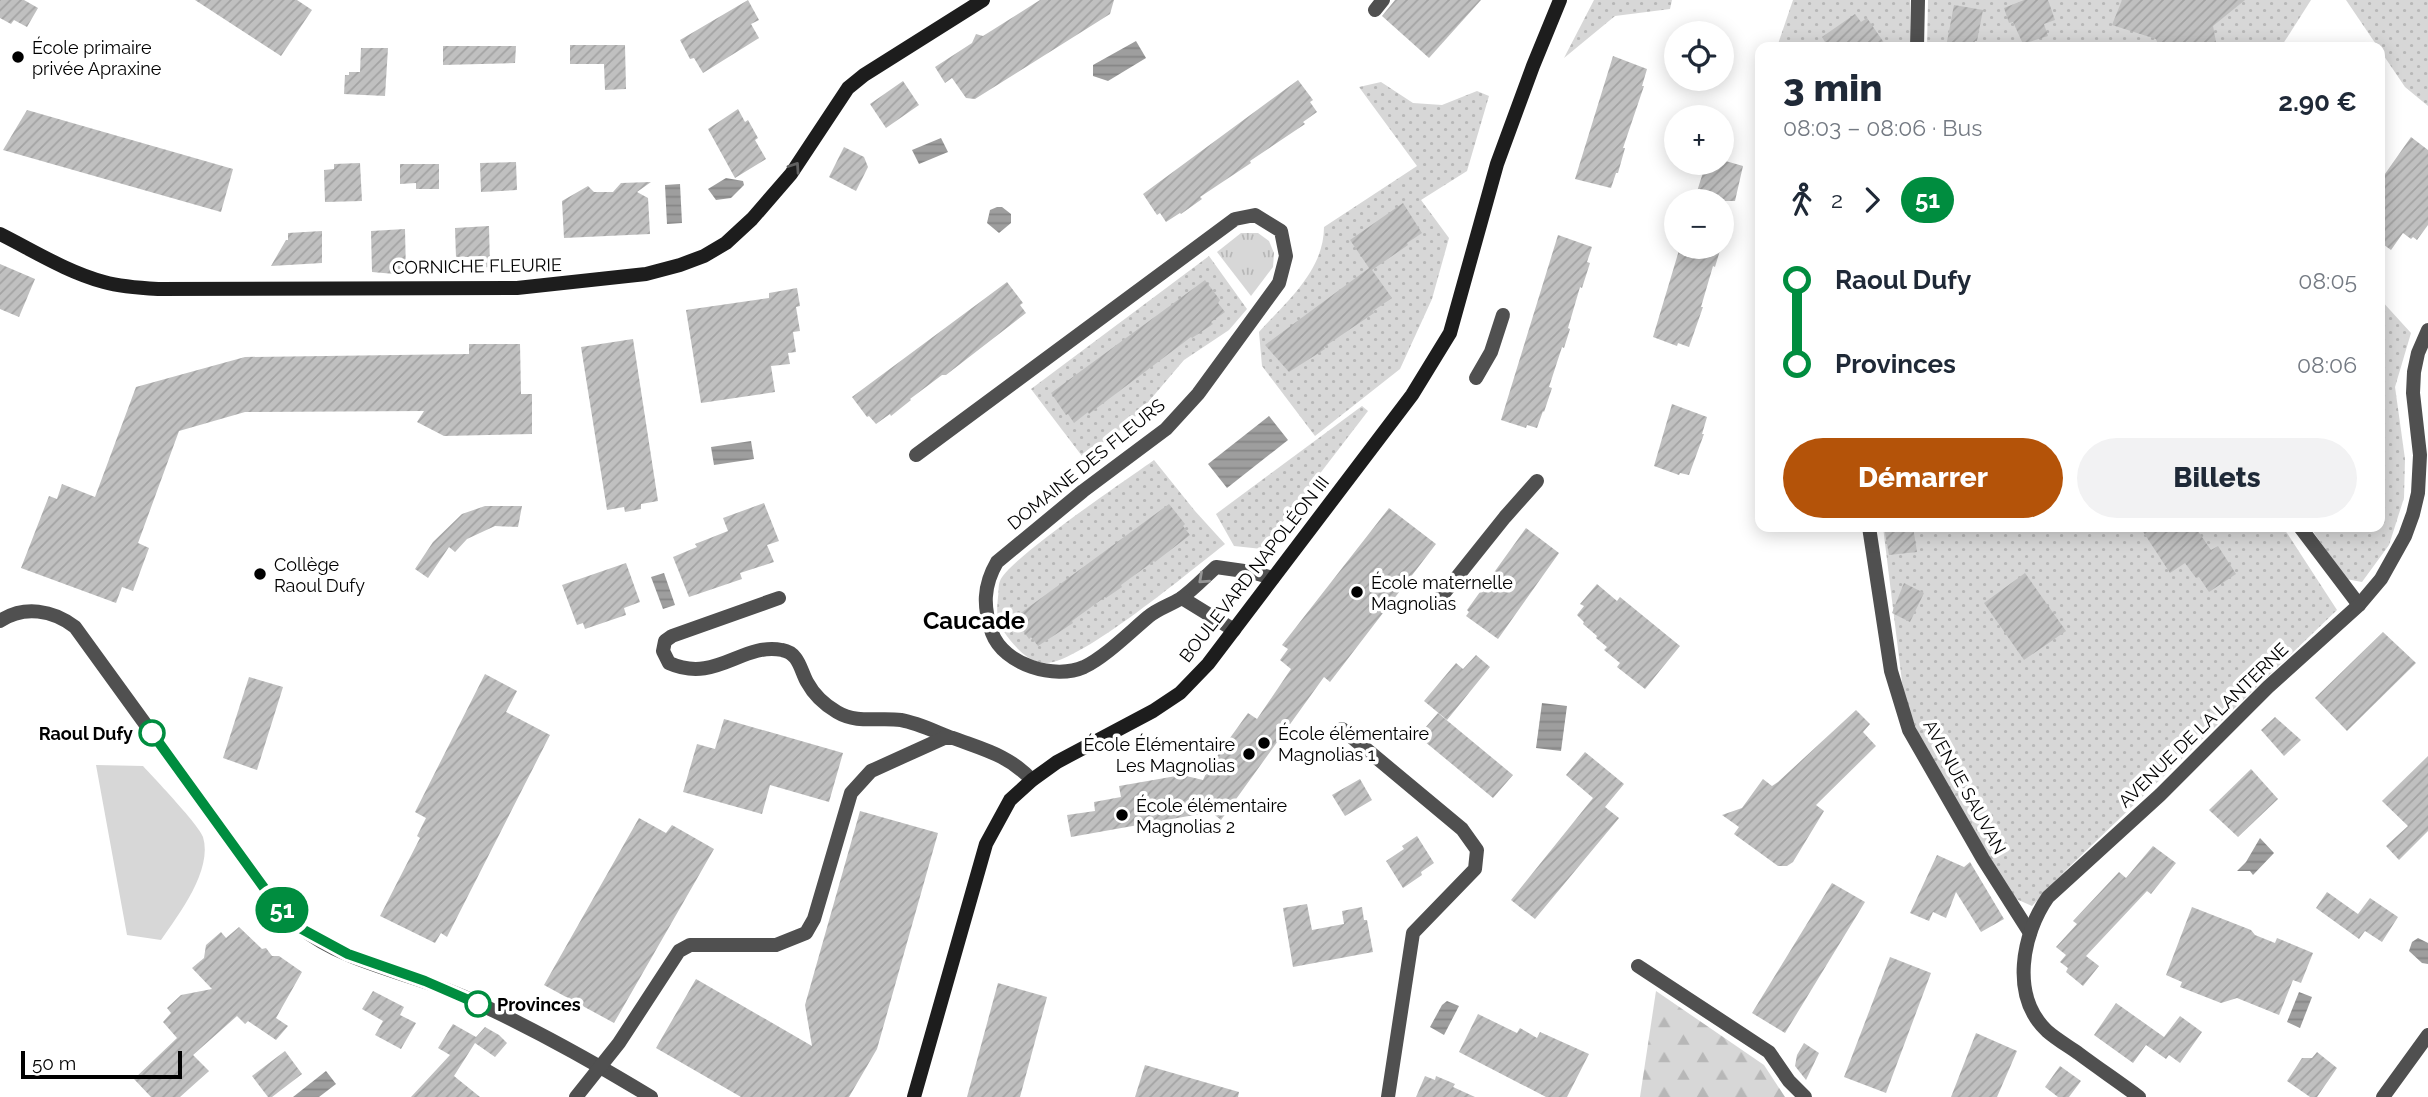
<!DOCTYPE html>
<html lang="fr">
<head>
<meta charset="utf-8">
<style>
  :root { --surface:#fff; --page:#f2f2f3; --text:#1f2937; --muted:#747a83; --accent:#b45309 }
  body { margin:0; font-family:Raleway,sans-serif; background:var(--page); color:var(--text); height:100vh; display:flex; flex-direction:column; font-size:26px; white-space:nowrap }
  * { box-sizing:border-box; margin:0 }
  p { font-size:23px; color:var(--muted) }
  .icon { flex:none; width:38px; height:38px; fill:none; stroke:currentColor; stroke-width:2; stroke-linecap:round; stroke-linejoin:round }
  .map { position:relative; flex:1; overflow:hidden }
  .panel { position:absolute; left:1755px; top:42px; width:630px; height:490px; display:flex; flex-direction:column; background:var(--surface); border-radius:14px; box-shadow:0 4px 18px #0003 }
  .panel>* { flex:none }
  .badge { padding:0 14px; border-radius:23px; font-size:24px; line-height:46px }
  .tools { position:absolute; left:1664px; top:21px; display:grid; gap:14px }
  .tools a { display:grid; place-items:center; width:70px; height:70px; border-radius:50%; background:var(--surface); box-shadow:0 4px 18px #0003; font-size:35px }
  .scale { position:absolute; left:21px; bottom:18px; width:161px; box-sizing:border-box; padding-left:7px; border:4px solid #000; border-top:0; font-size:19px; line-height:24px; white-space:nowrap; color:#000; -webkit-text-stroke:5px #fff; paint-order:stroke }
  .map>.badge { position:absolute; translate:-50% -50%; box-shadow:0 0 0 4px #fff }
  .legs { display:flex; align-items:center; gap:10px; height:77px; padding:0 28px; font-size:23px }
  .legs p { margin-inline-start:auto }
  .overview { display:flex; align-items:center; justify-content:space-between; height:119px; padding:0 28px }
  h1 { font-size:38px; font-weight:800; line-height:52px }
  .button { display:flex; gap:14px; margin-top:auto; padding:14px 28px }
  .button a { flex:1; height:80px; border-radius:42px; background:var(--accent); color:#fff; font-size:28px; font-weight:800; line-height:80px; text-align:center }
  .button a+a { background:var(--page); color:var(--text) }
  ul { padding:0 28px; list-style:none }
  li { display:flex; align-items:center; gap:24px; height:84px; font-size:26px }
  li i { display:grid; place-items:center; width:10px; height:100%; margin:0 9px; background:currentColor }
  li i::after { content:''; width:18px; height:18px; margin:-9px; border:5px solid; border-radius:50%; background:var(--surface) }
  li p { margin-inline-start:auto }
  li:first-child i { background:linear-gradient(#0000 50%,currentColor 0) }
  li:last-child i { background:linear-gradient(currentColor 50%,#0000 0) }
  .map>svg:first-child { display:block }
  .grass { fill:url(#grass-tufts) }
  .forest { fill:url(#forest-firs) }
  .park { fill:#d7d7d7 }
  .garden { fill:url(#garden-dots) }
  .water { fill:url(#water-rules) }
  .building { fill:url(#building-hatch) }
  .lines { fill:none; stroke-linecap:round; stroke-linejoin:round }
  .minor { stroke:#505050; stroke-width:14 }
  .tertiary { stroke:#505050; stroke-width:14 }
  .secondary { stroke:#1d1d1d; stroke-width:14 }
  .oneway { stroke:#616161 }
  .oneway2 { stroke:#969696 }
  .line-1-casing { stroke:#fff; stroke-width:16 }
  .line-1 { stroke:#008d3f; stroke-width:10 }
  .poi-dot { fill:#000; stroke:#fff; stroke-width:2.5 }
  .stop-1-dot { fill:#fff; stroke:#008d3f; stroke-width:3.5 }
  .labels { text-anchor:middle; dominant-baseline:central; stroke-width:7; stroke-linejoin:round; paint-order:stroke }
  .poi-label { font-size:18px; fill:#000; stroke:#fff; text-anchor:start }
  .street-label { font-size:18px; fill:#000; stroke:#fff }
  .stop-label { font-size:18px; font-weight:bold; fill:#000; stroke:#fff; text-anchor:end }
  .district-label { font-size:24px; font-weight:bold; fill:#000; stroke:#fff }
</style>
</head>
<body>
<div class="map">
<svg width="2428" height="1097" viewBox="0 0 2428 1097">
  <defs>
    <pattern id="grass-tufts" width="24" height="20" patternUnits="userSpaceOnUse" patternTransform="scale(1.75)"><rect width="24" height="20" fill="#d7d7d7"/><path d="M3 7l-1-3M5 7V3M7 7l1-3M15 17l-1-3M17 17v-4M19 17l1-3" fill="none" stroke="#b7b7b7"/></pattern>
    <pattern id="forest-firs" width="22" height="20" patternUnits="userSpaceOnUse" patternTransform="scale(1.75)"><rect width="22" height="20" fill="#d7d7d7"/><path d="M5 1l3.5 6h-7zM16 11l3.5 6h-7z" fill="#b7b7b7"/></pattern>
    <pattern id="garden-dots" width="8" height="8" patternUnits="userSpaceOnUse" patternTransform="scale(1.75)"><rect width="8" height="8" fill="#d7d7d7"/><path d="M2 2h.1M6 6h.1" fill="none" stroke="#b7b7b7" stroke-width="1.8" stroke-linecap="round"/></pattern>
    <pattern id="water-rules" width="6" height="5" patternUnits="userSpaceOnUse" patternTransform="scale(1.75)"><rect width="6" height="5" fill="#9e9e9e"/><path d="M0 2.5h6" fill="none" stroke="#868686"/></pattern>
    <pattern id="building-hatch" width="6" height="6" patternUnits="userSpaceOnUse" patternTransform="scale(1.75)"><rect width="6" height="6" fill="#c0c0c0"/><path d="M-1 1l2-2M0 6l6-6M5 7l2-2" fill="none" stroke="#a3a3a3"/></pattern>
  </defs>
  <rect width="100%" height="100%" fill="#fff"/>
  <!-- grass -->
  <path class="grass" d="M1241,233H1258L1269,241L1274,253L1273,267L1251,296L1217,252Z"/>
  <!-- forest -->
  <path class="forest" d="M1656,991L1764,1065L1785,1097H1640Z"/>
  <!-- park -->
  <path class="park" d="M96,765L143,766C154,778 200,826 203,837C213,870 179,914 161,940L127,935Z"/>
  <!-- garden -->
  <g class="garden">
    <path d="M1594,0H1672L1670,9L1615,16L1564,58Z"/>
    <path d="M1793,0H1910V47H1777Z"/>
    <path d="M1928,0H2311L2281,47H1927Z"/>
    <path d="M2346,0H2428V106L2405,87Z"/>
    <path d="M1381,82L1413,103L1442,105L1477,91L1489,96L1467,171L1421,200L1449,238L1432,299L1400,369L1315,436L1262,366L1259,332C1286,302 1324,271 1324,227L1417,166L1359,87Z"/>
    <path d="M1209,256L1247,309L1229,330L1184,360L1138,414L1111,438L1082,456L1031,389Z"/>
    <path d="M2380,299L2411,333L2395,387L2405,459L2404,498L2389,545L2362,582L2346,579L2310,527H2380Z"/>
    <path d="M1362,406L1368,411L1262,549L1234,546L1216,514Z"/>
    <path d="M1154,460L1195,511L1225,544C1194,568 1078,665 1045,663C1030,662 1019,651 1010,640C997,623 996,618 998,597C999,592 998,585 1000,581C1008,559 1128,479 1154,460Z"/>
    <path d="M1883,527H2283L2337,610L2067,869L2032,906L2014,898L1921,740L1904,698Z"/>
  </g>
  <!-- water -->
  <g class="water">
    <path d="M1136,41L1146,58L1108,81L1093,76V65Z"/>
    <path d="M941,138L948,152L919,164L912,150Z"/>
    <path d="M726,178L743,181L744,185L731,198L716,200L708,189Z"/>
    <path d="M680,184L682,223L667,224L665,185Z"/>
    <path d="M997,207H1002L1011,214V223L999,233L987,223L990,210Z"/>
    <path d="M1269,416L1288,440L1227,488L1208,464Z"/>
    <path d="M751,441L754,459L714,465L711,447Z"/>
    <path d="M664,573L675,605L663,609L651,577Z"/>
    <path d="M1542,703L1567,706L1561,751L1536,748Z"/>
    <path d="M2260,838L2274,853L2253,875L2250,871H2237L2246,862Z"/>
    <path d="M2418,938L2428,943V964L2422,963L2409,951L2412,942Z"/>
    <path d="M2299,992L2312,997L2300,1028L2287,1022Z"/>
    <path d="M1447,1001L1459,1006L1444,1035L1430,1027L1442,1005Z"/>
    <path d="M326,1071L336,1084L319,1097H293Z"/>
  </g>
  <!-- building -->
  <g class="building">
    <path d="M0,0H24L38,8L27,27L14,20L11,24L0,18Z"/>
    <path d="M195,0H297L312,10L281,56Z"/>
    <path d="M748,0L759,20L751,24L759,38L703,73L694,58L690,59L680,40Z"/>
    <path d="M1040,0H1114L1110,14L975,99L966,98L952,78L945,83L935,67L972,43L976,34L983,36Z"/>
    <path d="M1395,0H1481L1429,58L1382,16Z"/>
    <path d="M2024,0H2048L2055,20L2044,24L2048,36L2023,44L2013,22L2009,23L2004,8Z"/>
    <path d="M2122,0H2245L2213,26L2217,47H2159L2156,39L2112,25Z"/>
    <path d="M1954,5L1983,10L1977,41H1975L1973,47H1946Z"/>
    <path d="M1855,14L1861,22L1867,18L1887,47H1828L1822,37Z"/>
    <path d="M570,45H625L626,89L605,90L604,64H570Z"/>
    <path d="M443,46H516L515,63L443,65Z"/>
    <path d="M361,48H388L385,96L344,94L345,75H349V72H360Z"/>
    <path d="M1613,56L1647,69L1642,86H1644L1623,148H1625L1618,173H1616L1611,188L1575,179Z"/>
    <path d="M1298,80L1313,100L1310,102L1317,112L1303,122L1305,124L1250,161L1251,163L1200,197L1202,199L1181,214L1180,213L1166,222L1160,213L1157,215L1143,194Z"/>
    <path d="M903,81L919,105L886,128L870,104Z"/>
    <path d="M738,109L745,122L748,120L758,138L755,140L766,159L735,178L708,129Z"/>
    <path d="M27,110L233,169L221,212L3,150Z"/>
    <path d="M2411,137L2428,150V225L2417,240L2413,237L2411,239L2403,233L2391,250L2380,242V181Z"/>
    <path d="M844,147L864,157L868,167L856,191L829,177Z"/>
    <path d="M1722,160L1743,166L1735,201H1694L1706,163H1722Z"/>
    <path d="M516,162L517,190L481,192L480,163Z"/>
    <path d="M360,163L362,201L325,202L324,170L334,169V164Z"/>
    <path d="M400,164H439V189H416V183L400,184Z"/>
    <path d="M651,182L637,192L648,198L650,234L564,238L562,201L588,186L594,192H613L621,183Z"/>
    <path d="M1403,203L1422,233L1407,243L1408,245L1372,270L1392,298L1373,311L1374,313L1324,347L1325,349L1289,372L1265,345L1369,268L1350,240Z"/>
    <path d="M489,226L490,267L472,268V257H456L455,228Z"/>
    <path d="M405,229L406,275L372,272L371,231Z"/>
    <path d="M322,231V263L271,266L286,240H288V233Z"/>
    <path d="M1558,235L1592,247L1587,262L1590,263L1582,288L1580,287L1568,328L1570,329L1564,348L1562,347L1549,387L1552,388L1544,412L1543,411L1537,428L1527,425L1526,428L1501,420Z"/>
    <path d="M1680,247H1721L1715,267L1713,266L1701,307H1703L1689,347L1678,343L1677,346L1653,337Z"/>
    <path d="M0,264L35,279L19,317L0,309Z"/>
    <path d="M1205,280L1220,300L1218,303L1225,312L1211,322L1213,324L1192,338L1191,337L1089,414L1088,412L1074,423L1068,414L1066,415L1051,393Z"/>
    <path d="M1007,282L1023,303L1020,305L1026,313L946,375H942L910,399L911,400L891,416L890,414L876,424L869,416L867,417L852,397Z"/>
    <path d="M797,288L800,306L796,307L800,331L793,332L796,352L788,353L790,364L771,366L775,392L701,403L686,310L769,298V293Z"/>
    <path d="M633,339L658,501L641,504V509L625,512L624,507L607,510L581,347Z"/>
    <path d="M469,344H520L521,394H532V434L444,436L417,422L424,411L245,412L179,431L138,543L149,548L133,591L122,587L116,603L21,568L49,496L57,499L62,484L95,497L136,387L245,357L469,354Z"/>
    <path d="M1672,404L1707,417L1702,434H1704L1689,475L1680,473L1679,475L1654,466Z"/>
    <path d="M764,503L779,541L767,545L774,562L740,573L742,579L689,597L673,557L697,547L695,544L728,531L723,518Z"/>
    <path d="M1169,504L1185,524L1183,526L1190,535L1155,562L1154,561L1121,585L1122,587L1106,598L1105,597L1072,621L1073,623L1038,646L1031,637L1029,639L1014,618Z"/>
    <path d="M485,506H522L518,527L495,526L467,539L455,552L449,547L428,578L415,569L433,542L462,514Z"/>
    <path d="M1389,508L1436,544L1330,682L1324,677L1221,820L1211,812L1071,837L1067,815L1095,811L1094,802L1121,797L1119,786L1182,775L1203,780L1209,767L1248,713L1257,719L1291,669L1280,660L1288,649L1282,645Z"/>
    <path d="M1884,527H1913L1917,552L1889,555Z"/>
    <path d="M2140,527H2195L2211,550L2218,546L2236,574L2209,592L2199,577L2196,578L2185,563L2170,573Z"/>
    <path d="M1526,528L1559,553L1498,639L1466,616L1469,612L1467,610Z"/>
    <path d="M626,563L640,602L624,608L626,615L585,629L583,623L577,625L562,585Z"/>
    <path d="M2025,573L2066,631L2024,660L1984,603Z"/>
    <path d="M1904,583L1924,593L1910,622L1892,613Z"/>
    <path d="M1597,584L1617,601L1620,597L1680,646L1645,689L1617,667L1620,663L1604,650L1607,647L1596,638L1597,636L1583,624L1584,622L1577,615L1584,606L1580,604Z"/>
    <path d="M2383,632L2416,663L2347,731L2315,698Z"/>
    <path d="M1476,655L1490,667L1447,720L1424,701L1456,663L1463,669Z"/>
    <path d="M485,674L517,691L506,712L550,735L447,937L441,933L435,943L380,916L420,838L417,836L426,818L415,812Z"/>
    <path d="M249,677L283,687L257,770L223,758Z"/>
    <path d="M1856,710L1870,724L1863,732L1876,746L1816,805L1824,811L1793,862L1787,866H1778L1734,834L1739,827L1722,815L1742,808L1763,779L1772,786L1778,782Z"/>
    <path d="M1438,713L1513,775L1493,798L1418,736Z"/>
    <path d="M2275,717L2301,740L2284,756L2261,730Z"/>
    <path d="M724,719L843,753L829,802L770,785L762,814L683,792L697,744L715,749Z"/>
    <path d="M1585,752L1624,784L1605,807L1619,818L1535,919L1511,900L1593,798L1566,775Z"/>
    <path d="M2428,756V831L2399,860L2386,846L2408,826L2382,801Z"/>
    <path d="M2251,769L2278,799L2238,837L2209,810Z"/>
    <path d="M1360,779L1372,800L1345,816L1332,795Z"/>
    <path d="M860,811L938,833L877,1049L849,1097H741L656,1048L696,979L812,1046L805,1005Z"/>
    <path d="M639,818L666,833L672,825L714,849L614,1023L544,985Z"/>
    <path d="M1417,836L1434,863L1421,872L1422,875L1403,888L1386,861L1404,849L1402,846Z"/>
    <path d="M2153,846L2176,863L2151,894L2147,891L2086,956L2099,966L2083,986L2066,972L2068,968L2060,962L2066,955L2056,947L2077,924L2073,921L2119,872L2126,878Z"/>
    <path d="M1937,855L1964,867L1970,862L2004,919L1981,932L1956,892L1946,918L1933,912L1929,921L1910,913Z"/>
    <path d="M1832,883L1865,902L1785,1033L1752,1013Z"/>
    <path d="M2327,892L2358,914L2370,898L2398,917L2382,942L2365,931L2359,939L2316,908Z"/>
    <path d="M1307,904L1312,930L1344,924L1342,911L1362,907L1364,920H1367L1373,952L1293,967L1283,908Z"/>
    <path d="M2192,907L2251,930L2255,935L2275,943L2277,938L2313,953L2301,983L2293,980L2279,1015L2237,998L2221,1003L2180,987L2182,982L2166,975Z"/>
    <path d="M239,927L262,949L266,948L272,956H279L302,972L276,1018L288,1026L276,1040L248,1021L245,1024L237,1016L193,1055L209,1071L180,1097H151L134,1079L177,1038L163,1022L171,1013L167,1008L181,995L212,989L192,968L204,958L206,945L221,932L226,938Z"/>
    <path d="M1890,957L1931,973L1886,1093L1844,1077Z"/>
    <path d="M998,983L1047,997L1020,1097H967Z"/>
    <path d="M373,991L404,1007L400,1015L416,1023L401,1049L375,1035L383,1021L362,1009Z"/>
    <path d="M2116,1003L2164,1037L2180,1016L2202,1032L2180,1063L2169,1055L2166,1059L2146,1045L2133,1063L2094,1035Z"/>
    <path d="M1478,1014L1517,1033L1520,1028L1537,1038L1540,1032L1589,1054L1567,1097H1546L1459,1052Z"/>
    <path d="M453,1024L476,1037L485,1027L499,1035L507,1043L495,1057L475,1043L454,1076L480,1097H411L450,1055L438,1048Z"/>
    <path d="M1976,1033L2017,1051L1997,1097H1951Z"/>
    <path d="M1804,1043L1819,1053L1806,1080L1795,1066L1797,1055Z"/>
    <path d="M285,1051L302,1074L272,1097H268L252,1076Z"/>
    <path d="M2317,1052L2337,1068L2317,1097H2310L2287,1081L2302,1058H2312Z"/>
    <path d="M1145,1065L1239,1092L1238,1097H1135Z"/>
    <path d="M2060,1066L2081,1081L2069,1097H2058L2045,1087Z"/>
    <path d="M1425,1076L1435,1080L1436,1076L1455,1084L1453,1087L1475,1097H1416Z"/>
  </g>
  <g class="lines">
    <!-- minor -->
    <g class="minor">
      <path d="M1375,10L1383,0"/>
      <path d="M1917,47L1918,0"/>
      <path d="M1476,378L1491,352L1503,315"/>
      <path d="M916,455L1235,219L1255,215L1281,231L1286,256L1279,283L1198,394L1166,429L1083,491L997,562C983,586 983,607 992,633C1004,665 1055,680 1084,667C1105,657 1130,632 1148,617C1157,609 1170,605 1180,599C1193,590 1205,577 1216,567L1251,572L1273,578"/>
      <path d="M1869,527L1891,671L1909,730L1983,859L2030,933"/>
      <path d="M2300,527L2359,605"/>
      <path d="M779,598L672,636L665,641L663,651L669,663C716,684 742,642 782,650C799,653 800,669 807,682C814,695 825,705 837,712C857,724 879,717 901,720C918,723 936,732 952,738"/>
      <path d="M1182,598L1234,630"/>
      <path d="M1437,602L1505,517L1537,481"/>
      <path d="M0,621C24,605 53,610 75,627L267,892C277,904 288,917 300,927C344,963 411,973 462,996C527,1025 590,1060 651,1097"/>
      <path d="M1342,729L1462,829L1477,850L1475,869L1413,933L1388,1097"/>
      <path d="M1638,966L1769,1052L1789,1081L1805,1097"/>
      <path d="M576,1097L619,1043L679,951L690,945H776L806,933L814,919L851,793L871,771L944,738H953C985,750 1008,755 1032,780"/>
      <path d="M2383,1097L2428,1035"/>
    </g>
    <!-- tertiary -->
    <path class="tertiary" d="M2139,1097C2119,1082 2098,1068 2078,1053C2068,1046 2056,1039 2047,1031C2010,996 2022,934 2048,897L2160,795L2268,687L2359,605L2381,579L2405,536L2413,514L2418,493L2420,455L2413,393L2414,372L2418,353L2428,330"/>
    <!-- secondary -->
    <g class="secondary">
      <path d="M0,234C34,251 67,272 104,282C122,287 140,288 158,289L517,288L646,274L680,265L704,256L726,243L752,219L791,174L848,88L864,75L983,0"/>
      <path d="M914,1097L986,844L1010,800L1032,780L1057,762L1153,711L1180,693L1208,664L1412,395L1450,333L1497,164L1533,66L1560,0"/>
    </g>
  </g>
  <!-- one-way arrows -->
  <defs><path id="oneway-chevron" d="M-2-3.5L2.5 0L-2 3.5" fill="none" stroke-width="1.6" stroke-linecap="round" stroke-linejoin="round" transform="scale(1.75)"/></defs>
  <use class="oneway" href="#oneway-chevron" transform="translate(795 167) rotate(-56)"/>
  <use class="oneway2" href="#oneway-chevron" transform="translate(1203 579) rotate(138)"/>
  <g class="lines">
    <!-- line-1 casing -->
    <g class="line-1-casing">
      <path id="line-1" d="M152,733L267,892L300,928L348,954L425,981L478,1004"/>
    </g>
    <!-- line-1 -->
    <use href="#line-1" class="line-1"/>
  </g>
  <!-- markers -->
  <g class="poi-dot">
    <circle cx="18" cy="57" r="7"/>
    <circle cx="260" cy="574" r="7"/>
    <circle cx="1357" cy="592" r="7"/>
    <circle cx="1264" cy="743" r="7"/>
    <circle cx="1249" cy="754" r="7"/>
    <circle cx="1122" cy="815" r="7"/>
  </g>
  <g class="stop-1-dot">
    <circle cx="152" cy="733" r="12"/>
    <circle cx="478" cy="1004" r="12"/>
  </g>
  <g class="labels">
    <!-- poi labels -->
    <g class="poi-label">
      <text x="32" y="47">École primaire<tspan x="32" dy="21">privée Apraxine</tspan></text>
      <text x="274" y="564">Collège<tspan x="274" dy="21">Raoul Dufy</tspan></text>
      <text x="1371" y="582">École maternelle<tspan x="1371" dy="21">Magnolias</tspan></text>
      <text x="1278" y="733">École élémentaire<tspan x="1278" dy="21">Magnolias 1</tspan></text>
      <text x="1235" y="744" text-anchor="end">École Élémentaire<tspan x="1235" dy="21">Les Magnolias</tspan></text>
      <text x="1136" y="805">École élémentaire<tspan x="1136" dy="21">Magnolias 2</tspan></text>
    </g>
    <!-- street labels -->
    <g class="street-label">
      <text transform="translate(477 266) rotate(-1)">CORNICHE FLEURIE</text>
      <text transform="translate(1086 464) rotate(-39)">DOMAINE DES FLEURS</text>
      <text transform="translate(1254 569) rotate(-52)">BOULEVARD NAPOLÉON III</text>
      <text transform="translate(2203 725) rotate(-44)">AVENUE DE LA LANTERNE</text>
      <text transform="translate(1965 787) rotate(61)">AVENUE SAUVAN</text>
    </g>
    <!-- stop labels -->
    <g class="stop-label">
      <text x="133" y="733">Raoul Dufy</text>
      <text x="497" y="1004" text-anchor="start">Provinces</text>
    </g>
    <!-- district labels -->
    <g class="district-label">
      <text x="974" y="620">Caucade</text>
    </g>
  </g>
</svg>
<div class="tools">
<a><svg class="icon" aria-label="locate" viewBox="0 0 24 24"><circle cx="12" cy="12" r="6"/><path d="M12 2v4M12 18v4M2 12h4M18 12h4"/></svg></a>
<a>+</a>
<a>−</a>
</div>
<div class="scale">50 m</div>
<b class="badge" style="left:282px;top:910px;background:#008d3f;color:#fff">51</b>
<section class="panel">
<div class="overview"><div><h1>3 min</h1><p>08:03 – 08:06 · Bus</p></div><b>2.90 €</b></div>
<div class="legs"><svg class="icon" aria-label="walk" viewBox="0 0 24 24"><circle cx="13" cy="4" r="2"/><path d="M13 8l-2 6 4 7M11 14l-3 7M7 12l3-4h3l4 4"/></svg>2<svg class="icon" aria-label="forward" viewBox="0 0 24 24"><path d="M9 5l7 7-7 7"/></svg><b class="badge" style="background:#008d3f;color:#fff">51</b></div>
<ul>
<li><i style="color:#008d3f"></i><b>Raoul Dufy</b><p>08:05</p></li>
<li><i style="color:#008d3f"></i><b>Provinces</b><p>08:06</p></li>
</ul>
<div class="button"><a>Démarrer</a><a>Billets</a></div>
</section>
</div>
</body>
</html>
